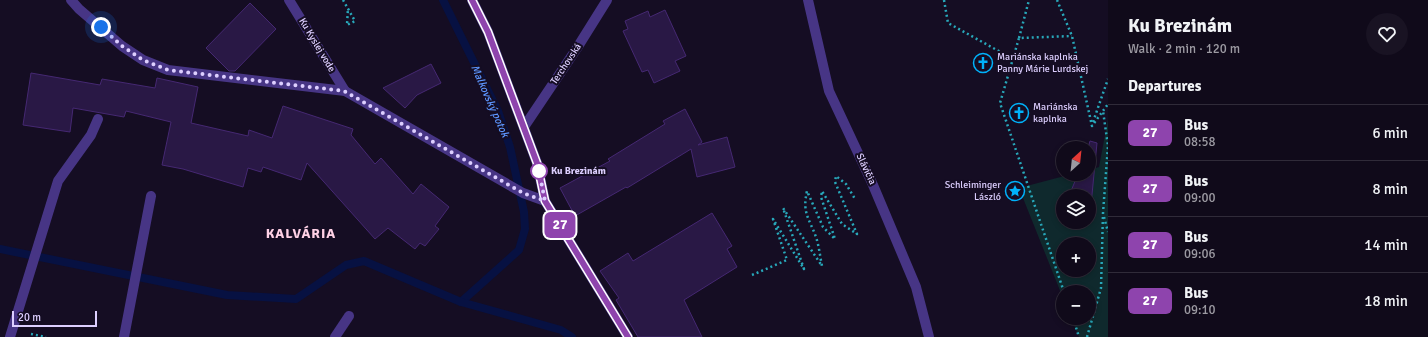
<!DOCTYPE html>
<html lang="en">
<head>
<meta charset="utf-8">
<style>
  :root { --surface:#100a1a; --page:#191323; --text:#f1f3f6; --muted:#9c9aa2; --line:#302b39 }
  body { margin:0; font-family:Signika,sans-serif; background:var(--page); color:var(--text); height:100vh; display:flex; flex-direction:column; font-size:15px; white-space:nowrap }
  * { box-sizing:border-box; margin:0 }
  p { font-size:13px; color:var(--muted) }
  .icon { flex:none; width:22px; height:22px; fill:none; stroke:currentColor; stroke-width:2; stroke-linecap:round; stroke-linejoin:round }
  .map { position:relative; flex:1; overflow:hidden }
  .details { display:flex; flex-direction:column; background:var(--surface); width:320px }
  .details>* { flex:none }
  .badge { padding:0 8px; border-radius:6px; font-size:14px; line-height:26px }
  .needle { width:26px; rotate:27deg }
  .controls { position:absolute; left:1056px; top:141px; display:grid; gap:8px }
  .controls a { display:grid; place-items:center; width:40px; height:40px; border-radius:50%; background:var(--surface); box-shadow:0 2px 6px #0003,0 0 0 1px var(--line); font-size:20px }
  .scale { position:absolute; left:12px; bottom:10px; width:85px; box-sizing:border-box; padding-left:4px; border:2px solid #ddcfff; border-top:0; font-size:11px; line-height:14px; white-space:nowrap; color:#ddcfff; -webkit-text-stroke:3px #150d23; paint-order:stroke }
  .you { position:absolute; width:20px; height:20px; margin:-10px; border:3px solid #fff; border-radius:50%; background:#1a73e8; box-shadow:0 0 0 6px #1a73e833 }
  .map>.badge { position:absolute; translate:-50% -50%; box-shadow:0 0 0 2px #fff }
  h2 { padding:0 20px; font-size:15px; line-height:36px }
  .round { display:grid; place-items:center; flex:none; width:42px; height:42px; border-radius:21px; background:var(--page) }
  .headline { display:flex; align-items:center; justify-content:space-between; height:68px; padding:0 20px }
  h1 { font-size:19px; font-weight:700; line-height:30px }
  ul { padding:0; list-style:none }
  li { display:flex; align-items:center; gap:12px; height:56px; padding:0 20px; border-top:1px solid var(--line) }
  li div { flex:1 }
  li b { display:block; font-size:15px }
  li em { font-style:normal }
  li .badge { min-width:44px; font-weight:700; text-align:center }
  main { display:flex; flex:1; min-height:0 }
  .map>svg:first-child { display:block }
  .green { fill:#0f292d; fill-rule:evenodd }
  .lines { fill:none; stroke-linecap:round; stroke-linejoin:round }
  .stream { stroke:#071142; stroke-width:8 }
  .building { fill:#291845; stroke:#452872 }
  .path { stroke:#28a8ba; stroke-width:2.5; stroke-dasharray:2 3; stroke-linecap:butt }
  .minor { stroke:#473585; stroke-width:10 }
  .line-casing { stroke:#fff; stroke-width:9 }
  .line { stroke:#8e44ad; stroke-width:6 }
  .walk { stroke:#ddcfff; stroke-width:4; stroke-dasharray:0 7.2 }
  .stop-dot { fill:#fff; stroke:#8e44ad; stroke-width:2 }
  .labels { text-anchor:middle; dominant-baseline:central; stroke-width:4; stroke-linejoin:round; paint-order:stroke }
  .street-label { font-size:10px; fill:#ddcfff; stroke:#150d23 }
  .poi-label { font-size:10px; fill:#ddcfff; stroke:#150d23; text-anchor:start }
  .stop-label { font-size:10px; font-weight:bold; fill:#ddcfff; stroke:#150d23; text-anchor:start }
  .water-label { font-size:11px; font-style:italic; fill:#5d96ff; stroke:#150d23 }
  .district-label { font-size:14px; font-weight:bold; letter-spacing:1px; fill:#ffd1e6; stroke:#150d23 }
</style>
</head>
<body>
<main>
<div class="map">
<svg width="1108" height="337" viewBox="0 0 1108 337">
  <rect width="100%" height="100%" fill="#150d23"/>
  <!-- green -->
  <path class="green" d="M1108,119V337H1079L1071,318H1089V292H1063V298L1019,188L1072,174H1089V170L1099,167ZM1063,196H1089V222H1063ZM1063,244H1089V270H1063Z"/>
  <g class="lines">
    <!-- stream -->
    <g class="stream">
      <path d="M443,0L498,111L510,147L524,212L525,229L519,250L461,302"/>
      <path d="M0,249L227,295L296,299L346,265L364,261L461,302L561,330L572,337"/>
    </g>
  </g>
  <!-- building -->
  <g class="building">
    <path d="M250,3L276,29L235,71H229L206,48Z"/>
    <path d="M665,10L686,56L675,61L680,71L654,83L648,70L642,72L623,31L628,29L625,21L648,11L650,17Z"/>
    <path d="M431,64L441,83L417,95L405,108L383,88Z"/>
    <path d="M31,73L100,85L102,79L155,88L157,78L198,87L191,123L248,136L249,130L272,138L283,106L353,129L351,135L375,164L381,158L413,194L421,184L449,207L435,226L439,229L425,246L420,243L415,249L388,228L375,239L307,163L301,180L263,167L261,172L248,168L243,187L183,169L162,165L171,122L126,111L124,117L73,108L70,132L23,125Z"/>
    <path d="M685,109L702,142L698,145L727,137L735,167L697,177L691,149L627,188L626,187L575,216L560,188L610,161L608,159L665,124L663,121Z"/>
    <path d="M1090,141L1097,143L1091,205H1089V196H1069L1078,174H1089V148H1088Z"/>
    <path d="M712,213L732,246L727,249L737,267L684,300L702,337H638L616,300L619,298L600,271L628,253L633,261Z"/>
  </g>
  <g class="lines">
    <!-- path -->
    <g class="path">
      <path d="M343,0L355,21L347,25L348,8"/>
      <path d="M944,0L948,23L1013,59"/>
      <path d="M1057,0L1072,36L1092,126L1108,104"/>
      <path d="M1019,38L1029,0"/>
      <path d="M1093,122L1108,79"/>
      <path d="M1104,217L1108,232"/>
      <path d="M752,275L787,260L773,219L804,269L783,208L822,266C820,256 819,246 816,237C809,218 802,213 807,191L823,227L835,239L821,197L822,191L842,224L857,234L835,182L836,176L846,184L855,199"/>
      <path d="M1064,292L1000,103L1019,38L1072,36"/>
      <path d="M1073,318L1079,337"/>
      <path d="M31,334L46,337"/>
      <path d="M1087,337L1101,288L1103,213L1108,146L1103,111"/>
    </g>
    <!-- minor -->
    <g class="minor">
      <path d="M71,0L79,9L122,46L143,60L168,70L345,91L523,193L545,201"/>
      <path d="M289,0L345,91"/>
      <path d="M472,0L488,32L537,163L545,201L628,337"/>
      <path d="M808,0L829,91L873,185L916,287L929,337"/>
      <path d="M524,127L577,48L607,0"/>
      <path d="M10,337L58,181L91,135L98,119"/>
      <path d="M124,337L151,196"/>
      <path d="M335,337L349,316"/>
    </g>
  </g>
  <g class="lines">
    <!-- line casing -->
    <g class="line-casing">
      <path id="line" d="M472,0L488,32L537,163L545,201L628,337"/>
    </g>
    <!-- line -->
    <use href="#line" class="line"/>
    <!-- walk -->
    <path class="walk" d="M101,27L122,46L143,60L168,70L344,91L523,193L545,201L539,171"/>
  </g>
  <!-- icons -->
  <defs>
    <g id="church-ring" transform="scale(1)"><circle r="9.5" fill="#150d23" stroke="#00b2fa" stroke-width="1.5"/><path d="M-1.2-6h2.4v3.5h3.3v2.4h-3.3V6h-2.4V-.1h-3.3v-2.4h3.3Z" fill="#00b2fa"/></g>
    <g id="sight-ring" transform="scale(1)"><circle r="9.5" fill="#150d23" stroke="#00b2fa" stroke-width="1.5"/><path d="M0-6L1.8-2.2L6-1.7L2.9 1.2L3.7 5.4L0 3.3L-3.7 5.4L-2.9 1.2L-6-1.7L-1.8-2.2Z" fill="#00b2fa"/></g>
  </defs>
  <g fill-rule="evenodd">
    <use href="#church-ring" x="983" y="63"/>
    <use href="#church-ring" x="1019" y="113"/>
    <use href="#sight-ring" x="1015" y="191"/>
  </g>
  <!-- markers -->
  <circle class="stop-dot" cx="539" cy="171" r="8"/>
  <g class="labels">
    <!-- street labels -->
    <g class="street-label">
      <text transform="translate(317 45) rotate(59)">Ku Kyslej vode</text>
      <text transform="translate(566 64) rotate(-56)">Terchovská</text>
      <text transform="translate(866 169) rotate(65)">Slávičia</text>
    </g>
    <!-- poi labels -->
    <g class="poi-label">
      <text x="997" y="57">Mariánska kaplnka<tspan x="997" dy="12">Panny Márie Lurdskej</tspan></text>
      <text x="1033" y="107">Mariánska<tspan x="1033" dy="12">kaplnka</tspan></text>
      <text x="1001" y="185" text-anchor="end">Schleiminger<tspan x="1001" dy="12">László</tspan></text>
    </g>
    <!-- stop labels -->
    <g class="stop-label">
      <text x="551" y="171">Ku Brezinám</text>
    </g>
    <!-- water labels -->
    <g class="water-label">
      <text transform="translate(490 101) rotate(66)">Malkovský potok</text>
    </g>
    <!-- district labels -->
    <g class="district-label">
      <text x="301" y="233">KALVÁRIA</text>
    </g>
  </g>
</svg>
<div class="controls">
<a><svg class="needle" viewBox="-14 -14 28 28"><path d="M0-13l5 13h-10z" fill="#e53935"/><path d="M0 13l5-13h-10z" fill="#9c9aa2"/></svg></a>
<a><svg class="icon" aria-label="layers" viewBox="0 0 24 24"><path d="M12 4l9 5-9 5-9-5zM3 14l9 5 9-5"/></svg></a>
<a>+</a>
<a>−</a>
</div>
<div class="scale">20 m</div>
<div class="you" style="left:101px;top:27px"></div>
<b class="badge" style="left:560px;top:225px;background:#8e44ad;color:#fff">27</b>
</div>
<section class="details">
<div class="headline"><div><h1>Ku Brezinám</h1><p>Walk · 2 min · 120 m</p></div><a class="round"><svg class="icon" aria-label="heart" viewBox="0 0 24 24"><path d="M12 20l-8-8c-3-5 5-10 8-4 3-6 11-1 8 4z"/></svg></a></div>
<h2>Departures</h2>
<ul>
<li><span class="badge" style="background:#8e44ad;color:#fff">27</span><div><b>Bus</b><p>08:58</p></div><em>6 min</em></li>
<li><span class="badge" style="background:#8e44ad;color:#fff">27</span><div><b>Bus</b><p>09:00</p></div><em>8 min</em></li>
<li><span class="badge" style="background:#8e44ad;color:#fff">27</span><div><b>Bus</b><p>09:06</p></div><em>14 min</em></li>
<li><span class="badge" style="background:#8e44ad;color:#fff">27</span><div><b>Bus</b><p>09:10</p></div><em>18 min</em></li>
</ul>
</section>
</main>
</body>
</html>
